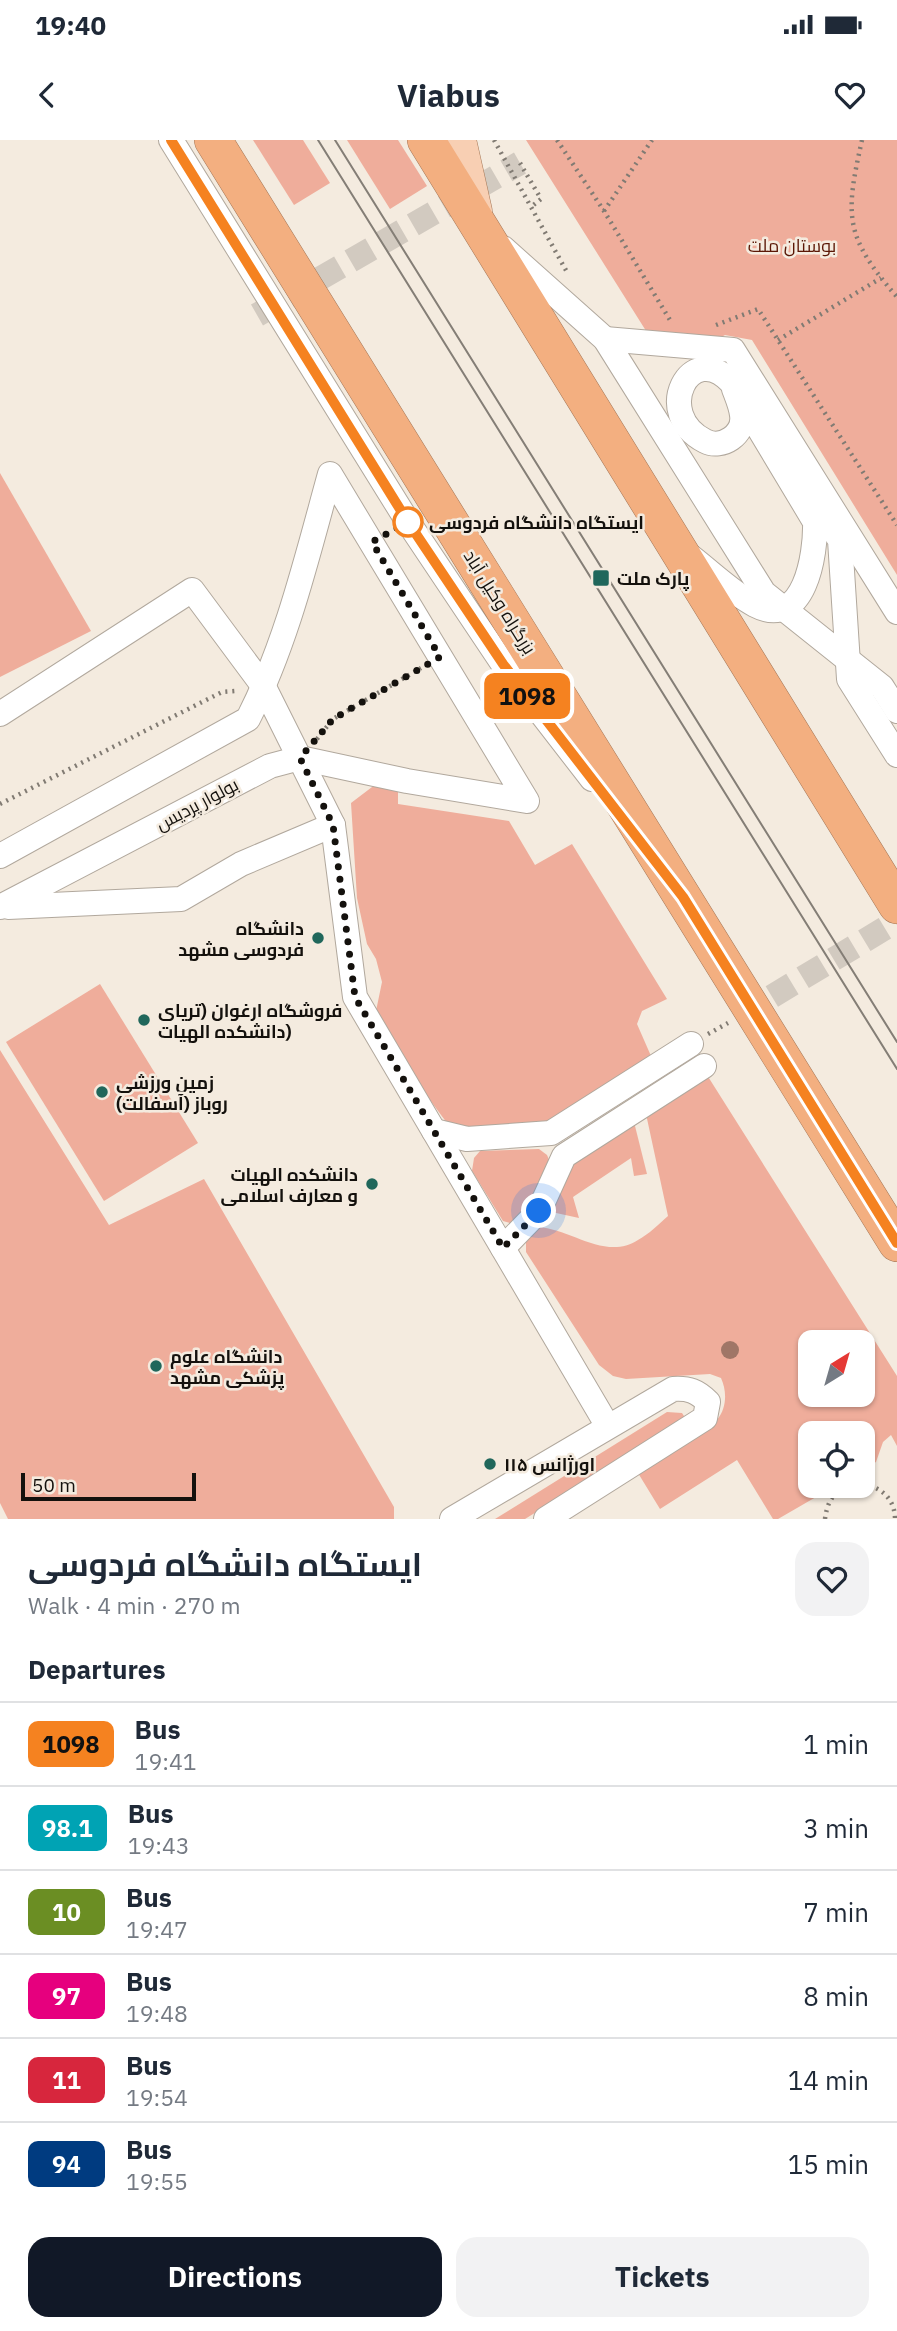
<!DOCTYPE html>
<html lang="en">
<head>
<meta charset="utf-8">
<style>
  :root { --surface:#fff; --page:#f2f2f3; --text:#1f2937; --muted:#747a83; --line:#e0e1e3; --accent:#111827 }
  body { margin:0; font-family:"IBM Plex Sans",Cairo,sans-serif; background:var(--page); color:var(--text); height:100vh; display:flex; flex-direction:column; font-size:26px; white-space:nowrap }
  * { box-sizing:border-box; margin:0 }
  p { font-size:23px; color:var(--muted) }
  .icon { flex:none; width:38px; height:38px; fill:none; stroke:currentColor; stroke-width:2; stroke-linecap:round; stroke-linejoin:round }
  .map { position:relative; height:1379px; overflow:hidden }
  .sheet { display:flex; flex-direction:column; background:var(--surface); flex:1 }
  .sheet>* { flex:none }
  .badge { padding:0 14px; border-radius:10px; font-size:24px; line-height:46px }
  .needle { width:46px; rotate:37deg }
  .fabs { position:absolute; left:798px; top:1190px; display:grid; gap:14px }
  .fabs a { display:grid; place-items:center; width:77px; height:77px; border-radius:14px; background:var(--surface); box-shadow:0 2px 5px #0004; font-size:35px }
  .scale { position:absolute; left:21px; bottom:18px; width:175px; box-sizing:border-box; padding-left:7px; border:4px solid #14110d; border-top:0; font-size:19px; line-height:24px; white-space:nowrap; color:#14110d; -webkit-text-stroke:5px #f4ebdf; paint-order:stroke }
  .you { position:absolute; width:35px; height:35px; margin:-18px; border:5px solid #fff; border-radius:50%; background:#1a73e8; box-shadow:0 0 0 10px #1a73e833 }
  .map>.badge { position:absolute; translate:-50% -50%; box-shadow:0 0 0 4px #fff }
  h2 { padding:0 28px; font-size:26px; line-height:63px }
  .round { display:grid; place-items:center; flex:none; width:74px; height:74px; border-radius:21px; background:var(--page) }
  .overview { display:flex; align-items:center; justify-content:space-between; height:119px; padding:0 28px }
  h1 { font-size:33px; font-weight:700; line-height:52px }
  .cta { display:flex; gap:14px; margin-top:auto; padding:14px 28px }
  .cta a { flex:1; height:80px; border-radius:21px; background:var(--accent); color:#fff; font-size:28px; font-weight:700; line-height:80px; text-align:center }
  .cta a+a { background:var(--page); color:var(--text) }
  ul { padding:0; list-style:none }
  li { display:flex; align-items:center; gap:21px; height:84px; padding:0 28px; border-top:2px solid var(--line) }
  li div { flex:1 }
  li b { display:block; font-size:26px }
  li em { font-style:normal }
  li .badge { min-width:77px; font-weight:700; text-align:center }
  .status { display:flex; justify-content:space-between; align-items:center; height:49px; padding:0 35px; background:var(--surface); direction:ltr }
  .status svg { height:19px; fill:currentColor }
  header { display:flex; justify-content:space-between; align-items:center; height:91px; padding:0 28px; background:var(--surface); font-size:32px; font-weight:700 }
  .map>svg:first-child { display:block }
  .green { fill:#efad9b; fill-rule:evenodd }
  .lines { fill:none; stroke-linecap:round; stroke-linejoin:round }
  .minor-tunnel { stroke:#d2cac0; stroke-width:24; stroke-dasharray:24 12; stroke-linecap:butt }
  .minor-casing { stroke:#b1a89d; stroke-width:26 }
  .major-casing { stroke:#a57858; stroke-width:33 }
  .highway-casing { stroke:#a57858; stroke-width:38 }
  .path { stroke:#817b73; stroke-width:4.5; stroke-dasharray:2 5; stroke-linecap:butt }
  .minor { stroke:#fff; stroke-width:24 }
  .major { stroke:#f8cfb3; stroke-width:32 }
  .highway { stroke:#f3af80; stroke-width:37 }
  .tram { stroke:#847e76; stroke-width:2 }
  .tree { fill:#a07667 }
  .line-casing { stroke:#fff; stroke-width:16 }
  .line { stroke:#f58220; stroke-width:10 }
  .walk { stroke:#14110d; stroke-width:7; stroke-dasharray:0 12.6 }
  .stop-dot { fill:#fff; stroke:#f58220; stroke-width:3.5 }
  .poi-dot { fill:#20675b; stroke:#f4ebdf; stroke-width:2.5 }
  .labels { text-anchor:middle; dominant-baseline:central; stroke-width:5; stroke-linejoin:round; paint-order:stroke }
  .park-label { font-size:18px; fill:#5b1705; stroke:#f4ebdf }
  .stop-label { font-size:18px; font-weight:bold; fill:#14110d; stroke:#f4ebdf; text-anchor:start }
  .poi-label { font-size:18px; font-weight:bold; fill:#14110d; stroke:#f4ebdf; text-anchor:start }
  .street-label { font-size:18px; fill:#14110d; stroke:#f4ebdf }
</style>
</head>
<body>
<div class="status"><b>19:40</b><svg viewBox="0 0 49 12"><path d="M0 12V9h3v3zM5 12V6h3v6zM10 12V3h3v9zM15 12V0h3v12zM26 1h20v11H26zM47 4h2v5h-2z"/></svg></div>
<header><svg class="icon" aria-label="back" viewBox="0 0 24 24"><path d="M15 5l-7 7 7 7"/></svg>Viabus<svg class="icon" aria-label="heart" viewBox="0 0 24 24"><path d="M12 20l-8-8c-3-5 5-10 8-4 3-6 11-1 8 4z"/></svg></header>
<div class="map">
<svg width="897" height="1379" viewBox="0 0 897 1379">
  <rect width="100%" height="100%" fill="#f4ebdf"/>
  <!-- green -->
  <g class="green">
    <path d="M253,0H303L330,43L294,65Z"/>
    <path d="M347,0H398L427,46L390,69Z"/>
    <path d="M526,0H897V435L752,200L725,195L695,211L653,202Z"/>
    <path d="M0,333L91,491L0,537Z"/>
    <path d="M376,644L398,649V664L509,681L535,725L572,704L667,859L642,871L637,884L651,916C620,936 569,979 534,988C506,995 475,988 447,983L424,952L376,871L382,842L376,819L367,804L357,758L351,663Z"/>
    <path d="M100,844L198,1003L104,1061L6,902Z"/>
    <path d="M0,910L109,1085L204,1039L394,1367V1379H8L0,1363Z"/>
    <path d="M707,935L897,1236V1306L891,1295L883,1302L876,1322L863,1329V1293H810V1346H835L778,1379H773L737,1320L660,1369L638,1333C658,1320 703,1297 717,1280C727,1268 727,1251 721,1238L710,1234L626,1239L613,1236L599,1225L526,1112V1097L538,1087C571,1089 606,1121 638,1100C649,1094 659,1084 668,1076L646,974ZM810,1202H863V1255H810Z"/>
    <path d="M634,982L647,1034L634,1036L631,1018L573,1057L579,1078L547,1071L566,1030Z"/>
    <path d="M539,1009L547,1015L550,1022L537,1054L513,1084L503,1081L472,1031L474,1018L480,1011Z"/>
    <path d="M667,1272L682,1273L686,1279L525,1379H495Z"/>
  </g>
  <g class="lines">
    <!-- minor-tunnel -->
    <g class="minor-tunnel">
      <path d="M257,175L520,23"/>
      <path d="M741,875L897,781"/>
    </g>
    <!-- minor casing -->
    <g class="minor-casing">
      <g id="minor">
        <path d="M171,0L408,382L503,524L592,639"/>
        <path d="M503,108L605,199L764,453L882,547L897,571"/>
        <path d="M605,199L733,210L897,472"/>
        <path d="M829,384L840,400L849,539L897,615"/>
        <path d="M690,416C711,432 732,453 755,465C805,491 816,413 815,382L731,242C690,199 652,274 705,301C722,310 745,294 742,275C741,266 737,257 734,249"/>
        <path d="M0,574L192,450L264,547L333,685L355,857L607,1285"/>
        <path d="M0,716L248,579C287,502 307,417 330,334L527,661L407,641L300,618L270,626L0,767"/>
        <path d="M8,767L181,759L241,724L333,685"/>
        <path d="M434,991L467,999L551,993L691,904"/>
        <path d="M503,1108L539,1071L564,1016L704,926"/>
        <path d="M452,1379L673,1249C689,1248 697,1251 708,1262L705,1278L546,1379"/>
      </g>
    </g>
    <!-- major casing -->
    <g class="major-casing">
      <path id="major" d="M460,0L476,71"/>
    </g>
    <!-- highway casing -->
    <g class="highway-casing">
      <g id="highway">
        <path d="M213,0L897,1103"/>
        <path d="M426,0L897,765"/>
      </g>
    </g>
    <!-- path -->
    <g class="path">
      <path d="M494,0L568,134"/>
      <path d="M557,0L604,71L670,180H674"/>
      <path d="M862,0C845,76 844,96 897,157"/>
      <path d="M520,23L541,59L531,67"/>
      <path d="M604,71L652,0"/>
      <path d="M716,185L758,169L897,385"/>
      <path d="M778,200L881,138"/>
      <path d="M317,599L333,579L421,528"/>
      <path d="M0,664L222,552L235,551"/>
      <path d="M708,894L728,883"/>
      <path d="M863,1344C881,1347 895,1359 895,1379"/>
      <path d="M825,1379C827,1363 833,1351 849,1346"/>
    </g>
    <!-- minor -->
    <use href="#minor" class="minor"/>
    <!-- major -->
    <use href="#major" class="major"/>
    <!-- highway -->
    <use href="#highway" class="highway"/>
    <!-- tram -->
    <g class="tram">
      <path d="M318,0L897,929"/>
      <path d="M335,0L897,902"/>
    </g>
  </g>
  <!-- trees -->
  <circle class="tree" cx="730" cy="1210" r="9"/>
  <g class="lines">
    <!-- line casing -->
    <g class="line-casing">
      <path id="line" d="M171,0L408,382L503,524L683,757L897,1103"/>
    </g>
    <!-- line -->
    <use href="#line" class="line"/>
    <!-- walk -->
    <path class="walk" d="M408,382L372,402L440,517L333,579L300,618L333,685L355,857L503,1108L539,1071"/>
  </g>
  <!-- markers -->
  <circle class="stop-dot" cx="408" cy="382" r="14"/>
  <g class="poi-dot">
    <rect x="592" y="429" width="18" height="18" rx="3.5"/>
    <circle cx="318" cy="798" r="7"/>
    <circle cx="144" cy="880" r="7"/>
    <circle cx="102" cy="952" r="7"/>
    <circle cx="372" cy="1044" r="7"/>
    <circle cx="156" cy="1226" r="7"/>
    <circle cx="490" cy="1324" r="7"/>
  </g>
  <g class="labels">
    <!-- park labels -->
    <g class="park-label">
      <text x="792" y="105">بوستان ملت</text>
    </g>
    <!-- stop labels -->
    <g class="stop-label">
      <text x="429" y="382">ایستگاه دانشگاه فردوسی</text>
    </g>
    <!-- poi labels -->
    <g class="poi-label">
      <text x="617" y="438">پارک ملت</text>
      <text x="304" y="788" text-anchor="end">دانشگاه<tspan x="304" dy="21">فردوسی مشهد</tspan></text>
      <text x="158" y="870">فروشگاه ارغوان (تریای<tspan x="158" dy="21">دانشکده الهیات)</tspan></text>
      <text x="116" y="942">زمین ورزشی<tspan x="116" dy="21">روباز (آسفالت)</tspan></text>
      <text x="358" y="1034" text-anchor="end">دانشکده الهیات<tspan x="358" dy="21">و معارف اسلامی</tspan></text>
      <text x="170" y="1216">دانشگاه علوم<tspan x="170" dy="21">پزشکی مشهد</tspan></text>
      <text x="504" y="1324">اورژانس ۱۱۵</text>
    </g>
    <!-- street labels -->
    <g class="street-label">
      <text transform="translate(500 462) rotate(58)">بزرگراه وکیل آباد</text>
      <text transform="translate(197 664) rotate(-28)">بولوار پردیس</text>
    </g>
  </g>
</svg>
<div class="fabs">
<a><svg class="needle" viewBox="-14 -14 28 28"><path d="M0-13l5 13h-10z" fill="#e53935"/><path d="M0 13l5-13h-10z" fill="#747a83"/></svg></a>
<a><svg class="icon" aria-label="locate" viewBox="0 0 24 24"><circle cx="12" cy="12" r="6"/><path d="M12 2v4M12 18v4M2 12h4M18 12h4"/></svg></a>
</div>
<div class="scale">50 m</div>
<div class="you" style="left:539px;top:1071px"></div>
<b class="badge" style="left:527px;top:556px;background:#f58220;color:#111">1098</b>
</div>
<section class="sheet">
<div class="overview"><div><h1>ایستگاه دانشگاه فردوسی</h1><p>Walk · 4 min · 270 m</p></div><a class="round"><svg class="icon" aria-label="heart" viewBox="0 0 24 24"><path d="M12 20l-8-8c-3-5 5-10 8-4 3-6 11-1 8 4z"/></svg></a></div>
<h2>Departures</h2>
<ul>
<li><span class="badge" style="background:#f58220;color:#111">1098</span><div><b>Bus</b><p>19:41</p></div><em>1 min</em></li>
<li><span class="badge" style="background:#00a3b4;color:#fff">98.1</span><div><b>Bus</b><p>19:43</p></div><em>3 min</em></li>
<li><span class="badge" style="background:#6b8e23;color:#fff">10</span><div><b>Bus</b><p>19:47</p></div><em>7 min</em></li>
<li><span class="badge" style="background:#e6007e;color:#fff">97</span><div><b>Bus</b><p>19:48</p></div><em>8 min</em></li>
<li><span class="badge" style="background:#d7263d;color:#fff">11</span><div><b>Bus</b><p>19:54</p></div><em>14 min</em></li>
<li><span class="badge" style="background:#003b80;color:#fff">94</span><div><b>Bus</b><p>19:55</p></div><em>15 min</em></li>
</ul>
<div class="cta"><a>Directions</a><a>Tickets</a></div>
</section>
</body>
</html>
